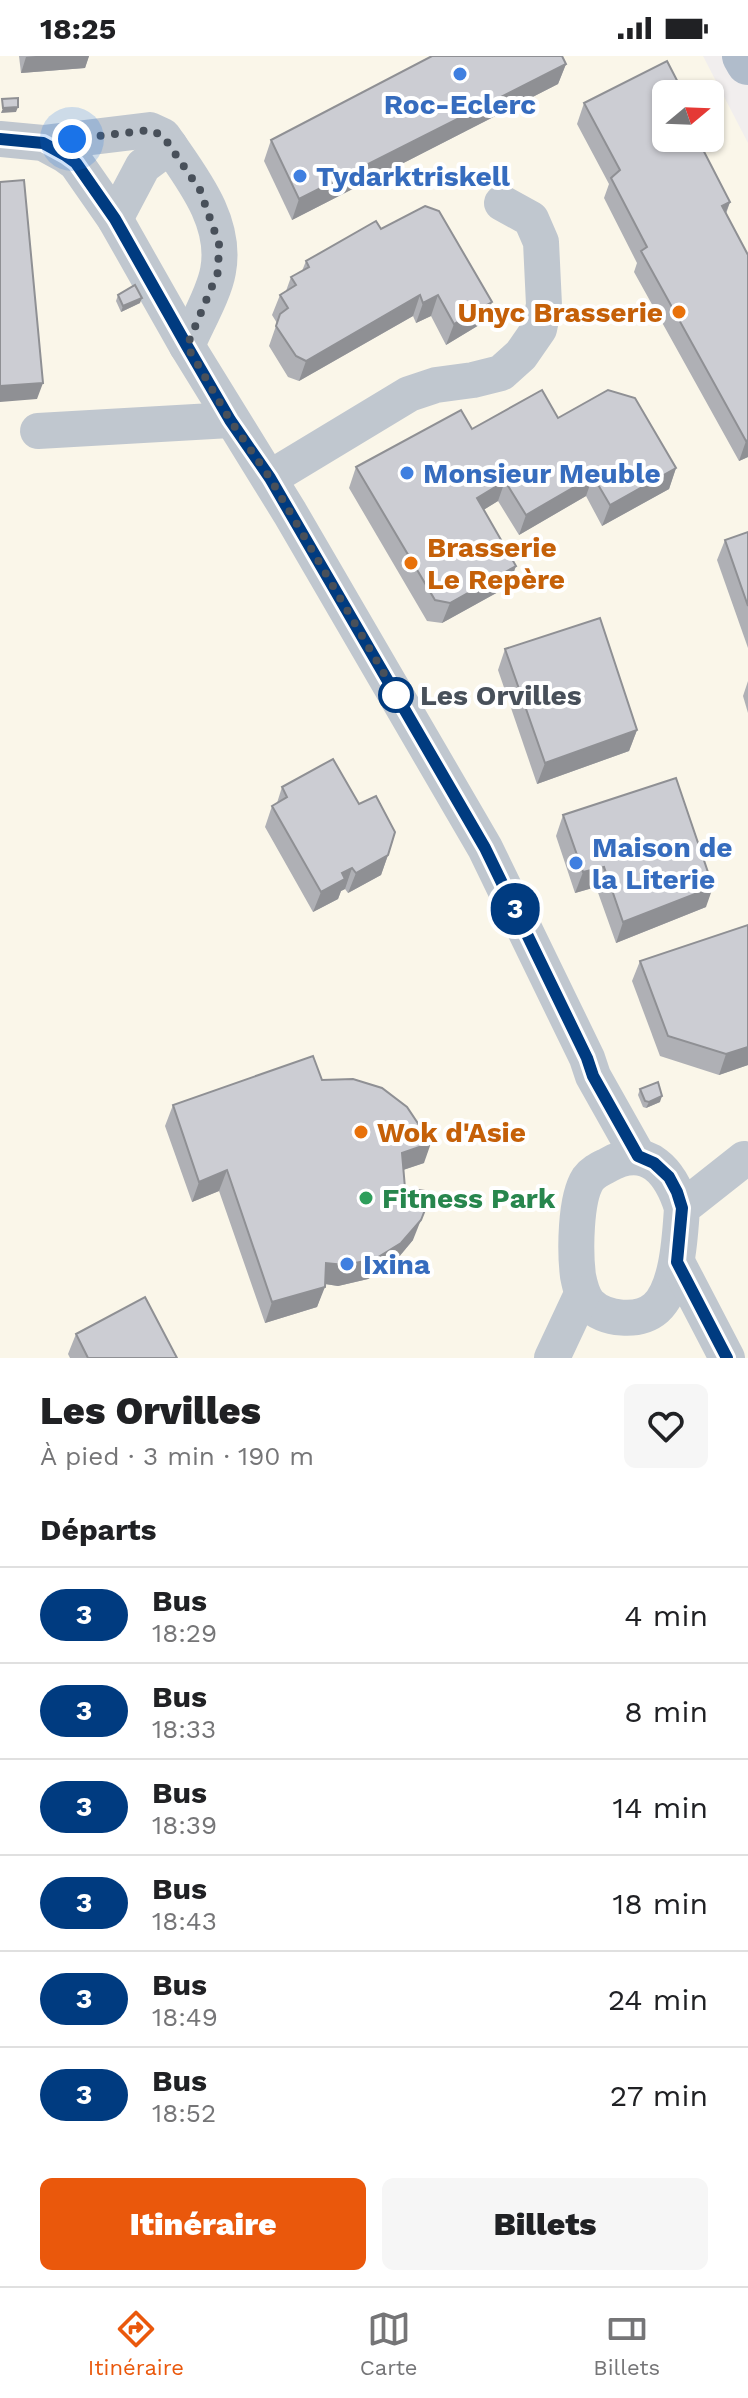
<!DOCTYPE html>
<html lang="fr">
<head>
<meta charset="utf-8">
<style>
  :root { --surface:#fff; --page:#f6f6f6; --text:#202124; --muted:#757577; --line:#e0e0e0; --accent:#ea580c }
  body { margin:0; font-family:"Work Sans",sans-serif; background:var(--page); color:var(--text); height:100vh; display:flex; flex-direction:column; font-size:30px; white-space:nowrap }
  * { box-sizing:border-box; margin:0 }
  p { font-size:26px; color:var(--muted) }
  .icon { flex:none; width:44px; height:44px; fill:none; stroke:currentColor; stroke-width:2; stroke-linecap:round; stroke-linejoin:round }
  .map { position:relative; height:1302px; overflow:hidden }
  .sheet { display:flex; flex-direction:column; background:var(--surface); flex:1 }
  .sheet>* { flex:none }
  .badge { padding:0 16px; border-radius:26px; font-size:28px; line-height:52px }
  .needle { width:52px; rotate:71deg }
  .buttons { position:absolute; left:652px; top:24px; display:grid; gap:16px }
  .buttons a { display:grid; place-items:center; width:72px; height:72px; border-radius:12px; background:var(--surface); box-shadow:0 2px 6px #0004; font-size:40px }
  .you { position:absolute; width:40px; height:40px; margin:-20px; border:6px solid #fff; border-radius:50%; background:#1a73e8; box-shadow:0 0 0 12px #1a73e833 }
  .map>.badge { position:absolute; translate:-50% -50%; box-shadow:0 0 0 4px #fff }
  h2 { padding:0 40px; font-size:30px; line-height:72px }
  .round { display:grid; place-items:center; flex:none; width:84px; height:84px; border-radius:12px; background:var(--page) }
  .overview { display:flex; align-items:center; justify-content:space-between; height:136px; padding:0 40px }
  h1 { font-size:38px; font-weight:800; line-height:60px }
  .primary-button { display:flex; gap:16px; margin-top:auto; padding:16px 40px }
  .primary-button a { flex:1; height:92px; border-radius:12px; background:var(--accent); color:#fff; font-size:32px; font-weight:800; line-height:92px; text-align:center }
  .primary-button a+a { background:var(--page); color:var(--text) }
  ul { padding:0; list-style:none }
  li { display:flex; align-items:center; gap:24px; height:96px; padding:0 40px; border-top:2px solid var(--line) }
  li div { flex:1 }
  li b { display:block; font-size:30px }
  li em { font-style:normal }
  li .badge { min-width:88px; font-weight:700; text-align:center }
  .status { display:flex; justify-content:space-between; align-items:center; height:56px; padding:0 40px; background:var(--surface); direction:ltr }
  .status svg { height:22px; fill:currentColor }
  .tabs { display:flex; justify-content:space-around; align-items:center; height:112px; border-top:2px solid var(--line); background:var(--surface); font-size:22px; color:var(--muted) }
  .tabs a { display:grid; justify-items:center; gap:4px }
  .tabs .on { color:var(--accent) }
  .map>svg:first-child { display:block }
  .commercial { fill:#faf6e9; fill-rule:evenodd }
  .lines { fill:none; stroke-linecap:round; stroke-linejoin:round }
  .minor { stroke:#c0c7cf; stroke-width:36 }
  .major { stroke:#b0bccb; stroke-width:44 }
  .wall { fill:#afb0b5 }
  .shaded-wall { fill:#8f9094 }
  .building { fill:#cccdd3; stroke:#8f9094; stroke-width:2 }
  .line-casing { stroke:#fff; stroke-width:18 }
  .line { stroke:#003b80; stroke-width:12 }
  .walk { stroke:#48505a; stroke-width:8; stroke-dasharray:0 14.4 }
  .shop-dot { fill:#3f7fe0; stroke:#fff; stroke-width:3 }
  .food-dot { fill:#e8710a; stroke:#fff; stroke-width:3 }
  .stop-dot { fill:#fff; stroke:#003b80; stroke-width:4 }
  .leisure-dot { fill:#2e9e5b; stroke:#fff; stroke-width:3 }
  .labels { text-anchor:middle; dominant-baseline:central; stroke-width:8; stroke-linejoin:round; paint-order:stroke }
  .shop-label { font-size:28px; font-weight:bold; fill:#366cbe; stroke:#fff; text-anchor:start }
  .food-label { font-size:28px; font-weight:bold; fill:#c56008; stroke:#fff; text-anchor:start }
  .stop-label { font-size:28px; font-weight:bold; fill:#48505a; stroke:#fff; text-anchor:start }
  .leisure-label { font-size:28px; font-weight:bold; fill:#27864d; stroke:#fff; text-anchor:start }
</style>
</head>
<body>
<div class="status"><b>18:25</b><svg viewBox="0 0 49 12"><path d="M0 12V9h3v3zM5 12V6h3v6zM10 12V3h3v9zM15 12V0h3v12zM26 1h20v11H26zM47 4h2v5h-2z"/></svg></div>
<div class="map">
<svg width="748" height="1302" viewBox="0 0 748 1302">
  <rect width="100%" height="100%" fill="#f1eeee"/>
  <!-- commercial -->
  <path class="commercial" d="M0,0H703L748,87V1302H0ZM666,38H710V82H666Z"/>
  <g class="lines">
    <!-- minor -->
    <g class="minor">
      <path d="M0,83L43,87L65,99L76,107L115,163L187,290L290,457L485,792L587,1002L593,1020L638,1100"/>
      <path d="M43,87L150,74L163,80L170,90"/>
      <path d="M115,163L143,110L170,90C195,126 227,168 218,215C214,238 196,268 187,290"/>
      <path d="M38,375L230,364"/>
      <path d="M270,422L409,338L436,329L473,324L501,317L521,299L539,273L544,249L541,186L531,163L502,147"/>
      <path d="M682,1152C671,1117 648,1086 608,1109C600,1113 593,1116 588,1123C575,1143 575,1196 578,1220C580,1230 582,1240 589,1248C605,1264 639,1267 656,1252C678,1232 680,1180 682,1152L744,1103"/>
      <path d="M677,1206L727,1302"/>
      <path d="M552,1302L582,1238"/>
    </g>
    <!-- major -->
    <path class="major" d="M744,0L748,7"/>
  </g>
  <!-- wall -->
  <g class="wall">
    <path d="M19,0H89L85,12L21,17Z"/>
    <path d="M566,8L558,28L292,164L264,105L271,84Z"/>
    <path d="M584,47L698,85L730,146L726,158L748,401L739,405L634,216L637,207L604,142L609,128L577,68Z"/>
    <path d="M381,173L484,266L446,289L431,260L416,267L413,260L299,325L288,321L269,290L277,267L272,259L280,239L286,235L291,221L302,215L306,205Z"/>
    <path d="M118,239L140,247L121,256L116,245Z"/>
    <path d="M558,362L676,412L669,433L602,470L586,440L519,479L498,445L483,454L509,530L442,567L427,565L349,432L356,411L472,373Z"/>
    <path d="M748,476V592L717,504L725,484Z"/>
    <path d="M505,593L637,674L629,695L537,728L498,614Z"/>
    <path d="M748,625V657L743,640Z"/>
    <path d="M282,731L388,799L381,819L348,837L345,833L341,835L338,843L313,856L265,771L272,750L277,747Z"/>
    <path d="M563,759L706,851L616,887L596,831L575,837L556,780Z"/>
    <path d="M748,869V1009L719,1019L660,1000L632,925L640,905Z"/>
    <path d="M322,1024L424,1107L403,1114L413,1184L393,1208L368,1223L338,1230L325,1228L317,1251L265,1267L219,1135L192,1146L165,1070L173,1049Z"/>
    <path d="M640,1033L660,1046L646,1052L643,1051L638,1039Z"/>
    <path d="M76,1278L177,1302H70L68,1298Z"/>
  </g>
  <!-- shaded-wall -->
  <g class="shaded-wall">
    <path d="M36,0H89L85,12L21,17L26,1Z"/>
    <path d="M566,8L558,28L292,164L299,143Z"/>
    <path d="M18,51L16,56L1,57L3,52Z"/>
    <path d="M730,146L722,166V150Z"/>
    <path d="M420,239L413,260L299,325L306,305Z"/>
    <path d="M438,239L431,260L416,267L423,247Z"/>
    <path d="M142,242L140,247L121,256L123,250Z"/>
    <path d="M492,246L484,266L446,289L454,268Z"/>
    <path d="M43,327L37,343L0,346V330Z"/>
    <path d="M748,384V401L739,405L746,385Z"/>
    <path d="M676,412L669,433L602,470L610,449Z"/>
    <path d="M593,420L586,440L519,479L526,459Z"/>
    <path d="M505,425L498,445L469,463L477,442Z"/>
    <path d="M516,510L509,530L442,567L450,547Z"/>
    <path d="M637,674L629,695L537,728L545,707Z"/>
    <path d="M388,799L381,819L348,837L356,817Z"/>
    <path d="M604,811L596,831L575,837L583,816Z"/>
    <path d="M352,812L345,833L341,835L338,843L313,856L321,836L342,817Z"/>
    <path d="M713,831L706,851L616,887L623,866Z"/>
    <path d="M748,991V1009L719,1019L726,998Z"/>
    <path d="M662,1040L660,1046L646,1052L649,1046Z"/>
    <path d="M431,1087L424,1107L394,1117L402,1097Z"/>
    <path d="M227,1114L219,1135L192,1146L199,1126Z"/>
    <path d="M432,1136L413,1184L393,1208L368,1223L338,1230L319,1227L326,1207Z"/>
    <path d="M325,1231L317,1251L265,1267L272,1246Z"/>
  </g>
  <!-- building -->
  <g class="building">
    <path d="M432,0H562L566,8L299,143L271,84Z"/>
    <path d="M667,5L684,38H666V82H697L730,146L722,150L748,199V384L746,385L641,195L647,191L611,122L620,114L584,47Z"/>
    <path d="M18,42V51L3,52L2,43Z"/>
    <path d="M24,124L43,327L0,330V126Z"/>
    <path d="M425,150L439,155L492,246L454,268L438,239L423,247L420,239L306,305L296,300L276,270L280,258L288,252L280,239L296,229L291,221L309,211L306,205L376,165L381,173Z"/>
    <path d="M135,229L142,242L123,250L118,239Z"/>
    <path d="M542,334L558,362L608,334L635,342L676,412L610,449L593,420L526,459L505,425L477,442L516,510L450,547L435,544L356,411L461,354L472,373Z"/>
    <path d="M748,476V550L725,484Z"/>
    <path d="M600,562L637,674L545,707L505,593Z"/>
    <path d="M333,703L359,748L376,740L395,776L388,799L356,817L352,812L342,817L345,823L321,836L272,750L287,741L282,731Z"/>
    <path d="M676,722L713,831L623,866L604,811L583,816L563,759Z"/>
    <path d="M748,869V991L726,998L668,980L640,905Z"/>
    <path d="M313,1000L322,1024L353,1023L382,1032L407,1051L431,1087L402,1097L405,1132L432,1136L421,1164L401,1187L375,1203L345,1209L326,1207L325,1231L272,1246L227,1114L199,1126L173,1049Z"/>
    <path d="M658,1026L662,1040L649,1046L645,1045L640,1033Z"/>
    <path d="M145,1241L177,1302H88L76,1278Z"/>
  </g>
  <g class="lines">
    <!-- line casing -->
    <g class="line-casing">
      <path id="line" d="M0,83L43,87L65,99L76,107L115,163L187,290L230,364L270,422L485,792L587,1002L593,1020L638,1100L654,1107L669,1121L677,1136L682,1152L677,1206L727,1302"/>
    </g>
    <!-- line -->
    <use href="#line" class="line"/>
    <!-- walk -->
    <path class="walk" d="M72,83L150,74L163,80L200,134L219,188L218,216L187,290L230,364L270,422L400,645L396,639"/>
  </g>
  <!-- markers -->
  <g class="shop-dot">
    <circle cx="460" cy="18" r="8"/>
    <circle cx="300" cy="120" r="8"/>
    <circle cx="407" cy="417" r="8"/>
    <circle cx="576" cy="807" r="8"/>
    <circle cx="347" cy="1208" r="8"/>
  </g>
  <g class="food-dot">
    <circle cx="679" cy="256" r="8"/>
    <circle cx="411" cy="507" r="8"/>
    <circle cx="361" cy="1076" r="8"/>
  </g>
  <circle class="stop-dot" cx="396" cy="639" r="16"/>
  <circle class="leisure-dot" cx="366" cy="1142" r="8"/>
  <g class="labels">
    <!-- shop labels -->
    <g class="shop-label">
      <text x="460" y="48" text-anchor="middle">Roc-Eclerc</text>
      <text x="316" y="120">Tydarktriskell</text>
      <text x="423" y="417">Monsieur Meuble</text>
      <text x="592" y="791">Maison de<tspan x="592" dy="32">la Literie</tspan></text>
      <text x="363" y="1208">Ixina</text>
    </g>
    <!-- food labels -->
    <g class="food-label">
      <text x="663" y="256" text-anchor="end">Unyc Brasserie</text>
      <text x="427" y="491">Brasserie<tspan x="427" dy="32">Le Repère</tspan></text>
      <text x="377" y="1076">Wok d'Asie</text>
    </g>
    <!-- stop labels -->
    <g class="stop-label">
      <text x="420" y="639">Les Orvilles</text>
    </g>
    <!-- leisure labels -->
    <g class="leisure-label">
      <text x="382" y="1142">Fitness Park</text>
    </g>
  </g>
</svg>
<div class="buttons">
<a><svg class="needle" viewBox="-14 -14 28 28"><path d="M0-13l5 13h-10z" fill="#e53935"/><path d="M0 13l5-13h-10z" fill="#757577"/></svg></a>
</div>
<div class="you" style="left:72px;top:83px"></div>
<b class="badge" style="left:515px;top:853px;background:#003b80;color:#fff">3</b>
</div>
<section class="sheet">
<div class="overview"><div><h1>Les Orvilles</h1><p>À pied · 3 min · 190 m</p></div><a class="round"><svg class="icon" aria-label="heart" viewBox="0 0 24 24"><path d="M12 20l-8-8c-3-5 5-10 8-4 3-6 11-1 8 4z"/></svg></a></div>
<h2>Départs</h2>
<ul>
<li><span class="badge" style="background:#003b80;color:#fff">3</span><div><b>Bus</b><p>18:29</p></div><em>4 min</em></li>
<li><span class="badge" style="background:#003b80;color:#fff">3</span><div><b>Bus</b><p>18:33</p></div><em>8 min</em></li>
<li><span class="badge" style="background:#003b80;color:#fff">3</span><div><b>Bus</b><p>18:39</p></div><em>14 min</em></li>
<li><span class="badge" style="background:#003b80;color:#fff">3</span><div><b>Bus</b><p>18:43</p></div><em>18 min</em></li>
<li><span class="badge" style="background:#003b80;color:#fff">3</span><div><b>Bus</b><p>18:49</p></div><em>24 min</em></li>
<li><span class="badge" style="background:#003b80;color:#fff">3</span><div><b>Bus</b><p>18:52</p></div><em>27 min</em></li>
</ul>
<div class="primary-button"><a>Itinéraire</a><a>Billets</a></div>
</section>
<nav class="tabs">
<a class="on"><svg class="icon" aria-label="directions" viewBox="0 0 24 24"><path d="M12 3l9 9-9 9-9-9zM9 14v-3h6M13 9l2 2-2 2"/></svg>Itinéraire</a>
<a><svg class="icon" aria-label="map" viewBox="0 0 24 24"><path d="M3 6l6-2 6 2 6-2v14l-6 2-6-2-6 2zM9 4v14M15 6v14"/></svg>Carte</a>
<a><svg class="icon" aria-label="tickets" viewBox="0 0 24 24"><path d="M3 7h18v10H3zM15 7v10"/></svg>Billets</a>
</nav>
</body>
</html>
